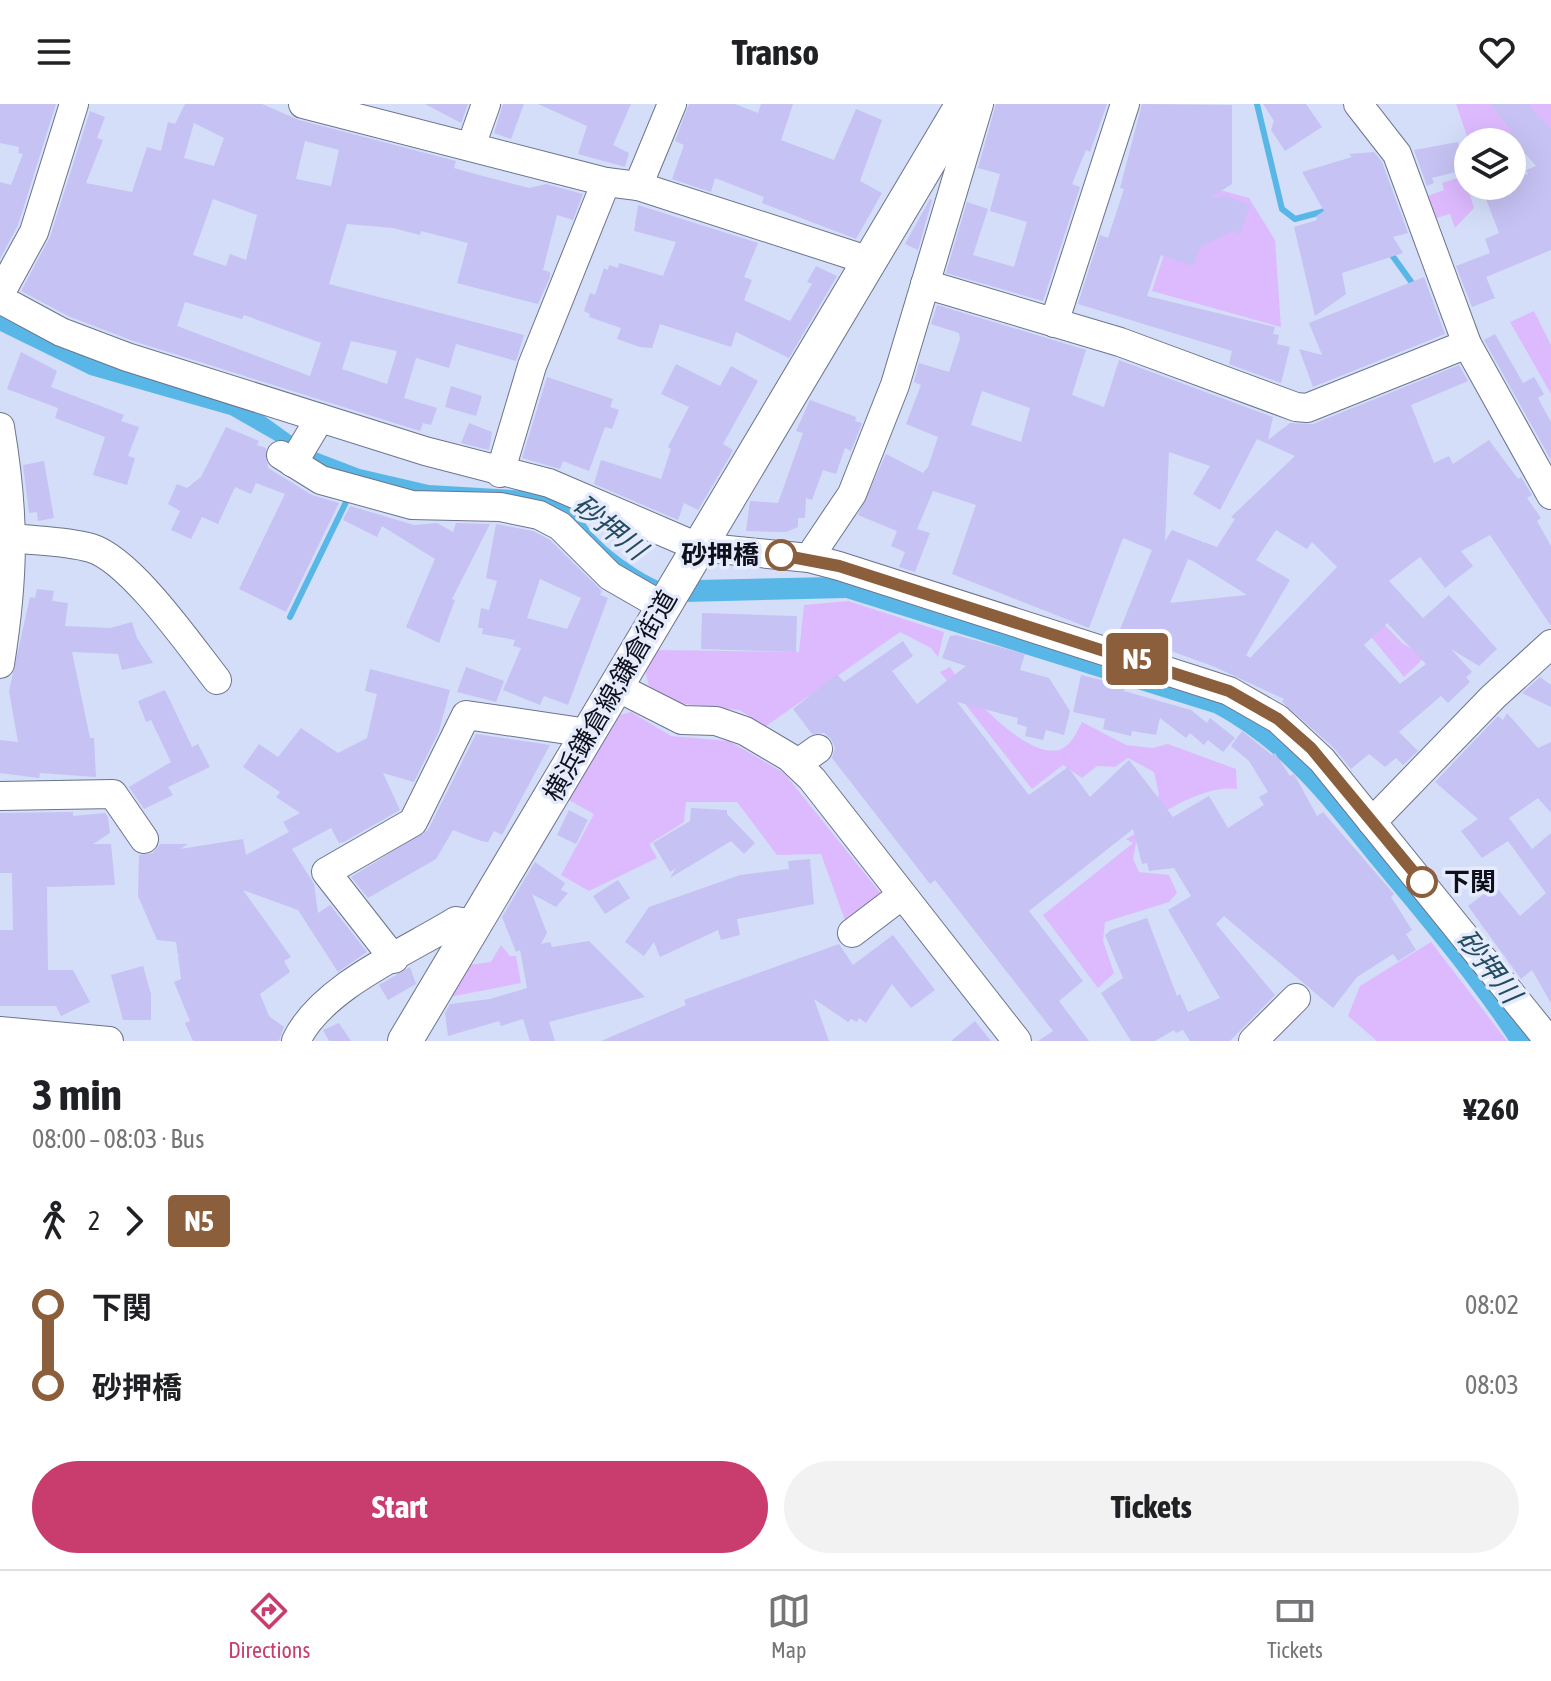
<!DOCTYPE html>
<html lang="en">
<head>
<meta charset="utf-8">
<style>
  :root { --surface:#fff; --page:#f2f2f2; --text:#202124; --muted:#757577; --line:#e0e0e0; --accent:#c93d6e }
  body { margin:0; font-family:"Asap Condensed","Noto Sans JP",sans-serif; background:var(--page); color:var(--text); height:100vh; display:flex; flex-direction:column; font-size:30px; white-space:nowrap }
  * { box-sizing:border-box; margin:0 }
  p { font-size:26px; color:var(--muted) }
  .icon { flex:none; width:44px; height:44px; fill:none; stroke:currentColor; stroke-width:2; stroke-linecap:round; stroke-linejoin:round }
  .map { position:relative; height:937px; overflow:hidden }
  .panel { display:flex; flex-direction:column; background:var(--surface); flex:1 }
  .panel>* { flex:none }
  .badge { padding:0 16px; border-radius:6px; font-size:28px; line-height:52px }
  .fabs { position:absolute; left:1454px; top:24px; display:grid; gap:16px }
  .fabs a { display:grid; place-items:center; width:72px; height:72px; border-radius:50%; background:var(--surface); box-shadow:0 8px 32px #0002; font-size:40px }
  .map>.badge { position:absolute; translate:-50% -50%; box-shadow:0 0 0 4px #fff }
  .legs { display:flex; align-items:center; gap:12px; height:88px; padding:0 32px; font-size:26px }
  .legs p { margin-inline-start:auto }
  .headline { display:flex; align-items:center; justify-content:space-between; height:136px; padding:0 32px }
  h1 { font-size:44px; font-weight:700; line-height:60px }
  .button { display:flex; gap:16px; margin-top:auto; padding:16px 32px }
  .button a { flex:1; height:92px; border-radius:48px; background:var(--accent); color:#fff; font-size:32px; font-weight:700; line-height:92px; text-align:center }
  .button a+a { background:var(--page); color:var(--text) }
  ul { padding:0 32px; list-style:none }
  li { display:flex; align-items:center; gap:28px; height:80px; font-size:30px }
  li i { display:grid; place-items:center; width:12px; height:100%; margin:0 10px; background:currentColor }
  li i::after { content:''; width:20px; height:20px; margin:-10px; border:6px solid; border-radius:50%; background:var(--surface) }
  li p { margin-inline-start:auto }
  li:first-child i { background:linear-gradient(#0000 50%,currentColor 0) }
  li:last-child i { background:linear-gradient(currentColor 50%,#0000 0) }
  header { display:flex; justify-content:space-between; align-items:center; height:104px; padding:0 32px; background:var(--surface); font-size:36px; font-weight:700 }
  .tab-bar { display:flex; justify-content:space-around; align-items:center; height:112px; border-top:2px solid var(--line); background:var(--surface); font-size:22px; color:var(--muted) }
  .tab-bar a { display:grid; justify-items:center; gap:4px }
  .tab-bar .current { color:var(--accent) }
  .map>svg:first-child { display:block }
  .green { fill:#ddbafe }
  .water { fill:#58b7e7 }
  .lines { fill:none; stroke-linecap:round; stroke-linejoin:round }
  .stream { stroke:#58b7e7; stroke-width:6 }
  .building { fill:#c6c2f3; fill-rule:evenodd }
  .minor-casing { stroke:#6c748d; stroke-width:30 }
  .major-casing { stroke:#6c748d; stroke-width:36 }
  .minor { stroke:#fff; stroke-width:28 }
  .major { stroke:#fff; stroke-width:34 }
  .line-1-casing { stroke:#fff; stroke-width:18 }
  .line-1 { stroke:#8b5e3c; stroke-width:12 }
  .stop-1-dot { fill:#fff; stroke:#8b5e3c; stroke-width:4 }
  .labels { text-anchor:middle; dominant-baseline:central; stroke-width:7; stroke-linejoin:round; paint-order:stroke }
  .stop-label { font-size:26px; font-weight:bold; fill:#0e111b; stroke:#e5ebfc; text-anchor:end }
  .street-label { font-size:26px; fill:#0e111b; stroke:#e5ebfc }
  .water-label { font-size:28px; font-style:italic; fill:#244c61; stroke:#e5ebfc }
</style>
</head>
<body>
<header><svg class="icon" aria-label="menu" viewBox="0 0 24 24"><path d="M4 6h16M4 12h16M4 18h16"/></svg>Transo<svg class="icon" aria-label="heart" viewBox="0 0 24 24"><path d="M12 20l-8-8c-3-5 5-10 8-4 3-6 11-1 8 4z"/></svg></header>
<div class="map">
<svg width="1551" height="937" viewBox="0 0 1551 937">
  <rect width="100%" height="100%" fill="#d4def9"/>
  <!-- green -->
  <g class="green">
    <path d="M1456,0H1551V49L1512,45V38H1469Z"/>
    <path d="M1464,72L1474,104L1455,124L1450,110L1430,116L1422,94L1444,86L1442,79Z"/>
    <path d="M1188,77L1249,94L1275,136L1281,223L1152,187Z"/>
    <path d="M1534,207L1551,241V290L1510,218Z"/>
    <path d="M848,497L944,528L938,553L931,544L900,528L766,622L739,606L676,599L649,582L645,567L657,546L799,548L804,501Z"/>
    <path d="M1364,499L1402,539L1425,553L1404,573L1350,507Z"/>
    <path d="M950,563C965,588 1027,655 1059,646C1071,642 1076,629 1082,618L1126,641L1152,644L1168,640L1236,665L1237,685C1214,682 1189,694 1169,705C1160,711 1152,727 1146,736L1136,739L1133,755L1139,768L1169,771L1177,789L1169,798L1105,818L1103,837L1114,869L1098,884L1043,811L1133,739L1126,735L1135,730L1159,691L1154,668L1128,654L1115,663L1097,662L1082,674L1063,661L1032,685L940,568Z"/>
    <path d="M631,608L671,632L729,637L784,669L882,791L846,819L821,750L777,751L737,698H686L684,718L649,740L657,754L589,787L561,771L594,710L567,695L610,614Z"/>
    <path d="M1431,838L1507,937H1377L1348,912L1360,882Z"/>
    <path d="M501,841L510,852H516L521,879L449,893L469,861L491,858Z"/>
  </g>
  <!-- water -->
  <g class="water">
    <path d="M0,208L245,298L313,347L360,365L429,381L529,387L579,403C582,431 637,468 661,478L654,490L494,399L351,380L230,311L90,271L0,227Z"/>
    <path d="M834,473L1206,587L1258,614L1302,651L1535,937H1509C1470,878 1424,823 1379,769C1326,705 1289,650 1214,609L846,494L685,498L698,476Z"/>
  </g>
  <g class="lines">
    <!-- stream -->
    <g class="stream">
      <path d="M1257,0L1282,105L1295,115L1329,106"/>
      <path d="M1389,147L1415,183"/>
      <path d="M290,513L350,390"/>
    </g>
  </g>
  <!-- building -->
  <g class="building">
    <path d="M0,0H56L18,121L0,155V78L11,81L23,50L18,49L19,43L0,39Z"/>
    <path d="M185,0H262L299,16L456,57L454,64L483,72L529,84L546,80L583,90L573,116L557,111L543,166L550,168V173L538,200L457,179L468,139L421,127L420,131L393,124L347,120L329,180L524,231L516,257L456,240L449,264L416,254L404,294L437,304L431,321L423,319L420,327L133,237L68,212L21,187L50,133L90,7L105,13L97,34L103,36L86,79L132,88L147,43L161,47L168,18L175,20ZM194,19L224,34L214,62L184,54ZM305,37L339,46L331,82L296,75ZM213,95L257,111L246,156L230,150L226,162L193,151ZM185,198L242,215L244,211L321,239L310,272L177,222ZM351,237L397,247L387,280L342,265Z"/>
    <path d="M425,0H468L461,19Z"/>
    <path d="M503,0H524L511,35L494,29Z"/>
    <path d="M538,0H631L613,41L629,49L625,63L578,50L587,22Z"/>
    <path d="M689,0H735L758,9L761,0H793L781,36L834,56L856,5L882,16L860,77L882,89L856,135L762,99L764,93L715,74L711,88L672,75L684,41L675,37Z"/>
    <path d="M996,0H1107L1090,48L1086,46L1072,80L1080,83L1043,197L946,169L967,98L988,105L973,151L1014,163L1027,118L990,107L1000,70L978,64Z"/>
    <path d="M1142,0L1232,1V80L1208,95L1226,92L1250,101L1240,130L1233,127L1200,143L1193,162L1161,151L1147,192L1275,223L1273,230L1279,231L1277,240L1290,243L1281,279L1229,260L1232,247L1078,200L1100,131L1108,134L1124,85L1120,84Z"/>
    <path d="M1263,0H1306L1322,23L1285,47L1271,26L1274,17Z"/>
    <path d="M1490,0H1528L1551,25V146L1486,173L1495,194L1472,203L1456,162L1490,149L1485,135L1499,129L1481,82H1512V76L1528,70L1526,66L1536,62L1508,30L1513,28Z"/>
    <path d="M1458,38L1459,43L1468,41V65L1432,74L1434,79L1427,82L1414,46Z"/>
    <path d="M1374,48L1382,58L1408,129L1393,133L1403,149L1342,169L1346,190L1315,212L1294,123L1317,116L1316,112L1324,107L1302,68L1352,53L1349,50Z"/>
    <path d="M930,95L932,96L918,146L905,140Z"/>
    <path d="M638,101L758,139L744,173L752,176L744,196L790,217L812,180L807,178L816,162L837,172L789,254L736,228L731,243L660,220L652,244L640,243L617,235L621,224L589,213L590,210L584,207L590,189L595,191L604,164L608,166L609,161L618,164L619,159L663,172L676,138L634,127Z"/>
    <path d="M1424,173L1445,230L1313,283L1299,245L1322,251L1309,219Z"/>
    <path d="M937,201L1086,246L1072,291L1104,303L1119,256L1273,313L1268,336L1290,319L1313,320L1459,261L1468,277L1411,301L1434,359L1449,352L1453,360L1489,336L1518,375L1521,373L1532,391L1527,394L1541,414L1537,417L1551,442V522L1490,431L1461,447L1473,462L1445,484L1420,453L1389,477L1423,514L1449,491L1497,545L1479,562L1451,545L1472,568L1466,573L1470,578L1448,599L1441,592L1399,628L1418,647L1403,661L1396,654L1385,663L1369,650L1351,665L1334,644L1282,598L1284,595L1215,563L1119,528L1152,446L1123,434L1089,524L952,470L976,401L933,387L917,425L930,429L915,468L899,463L905,448L891,442L897,427L858,411L886,350L923,369L928,363L938,333L906,320L921,281L914,278L919,259L949,268L960,235L959,229L931,220ZM982,287L1030,304L1021,338L971,321ZM1257,335L1295,352L1231,413L1235,415L1217,443L1204,438L1202,441L1203,438L1172,426L1165,437L1169,348L1210,362L1193,390L1220,406ZM1276,426L1307,445L1312,438L1337,463L1250,554L1246,551L1290,476L1256,456ZM1188,455L1193,457L1247,491L1170,499ZM1387,519L1426,560L1400,580L1364,541Z"/>
    <path d="M1495,230L1523,279L1534,273L1544,290L1538,294L1551,318V356L1484,236Z"/>
    <path d="M21,248L57,267L51,283L124,311L121,317L139,323L128,352L135,354L127,381L93,371L105,333L55,314L58,304L7,285Z"/>
    <path d="M676,260L720,282L731,262L758,277L723,340L733,346L730,352L698,406L684,399L678,416L594,380L601,356L661,375L671,345L668,343L689,303L661,290Z"/>
    <path d="M547,273L613,295L610,303L619,306L612,325L605,323L589,367L563,357L560,365L522,354Z"/>
    <path d="M451,282L482,292L476,312L445,303Z"/>
    <path d="M810,296L856,313L855,317L862,319L851,347L845,344L836,370L823,366L812,396L806,394L805,414H798V423L786,428L746,427L750,397L778,399L803,329L796,327Z"/>
    <path d="M469,319L492,328L489,346L461,339Z"/>
    <path d="M226,323L259,337L257,341L266,344L268,364L312,391L339,399L286,508L239,485L285,390L256,379L251,390L235,383L218,420L202,413L191,435L171,426L180,407L168,400L177,380L187,384L201,373Z"/>
    <path d="M44,357L54,414L38,417L37,408L29,409L23,361Z"/>
    <path d="M350,402L414,421L437,419L453,428L456,419L490,420L452,495L455,496L439,539L406,523L435,455L382,422L377,433L343,416Z"/>
    <path d="M496,420L533,427L550,436L602,487L600,491L608,494L568,601L544,592L540,601L503,586L521,544L513,542L515,536L482,530L483,524H478L481,504L489,506L497,477L486,474ZM540,475L581,494L567,525L527,514Z"/>
    <path d="M37,485L54,487L52,497L68,499L65,522L110,524L132,518L137,534L153,559L122,566L118,550L72,548L90,634H94L96,673L40,669L39,674L0,669V636L18,638L9,587L30,493L35,494Z"/>
    <path d="M702,509L797,512L796,548L701,545Z"/>
    <path d="M956,531L1025,550L1020,566L1049,574L1070,607L1064,631L1046,626L1043,636L1025,632L1027,623L1017,620L1018,614L957,598L1029,691L1068,663L1090,693L1129,656L1173,713L1209,692L1228,724L1264,701L1259,693L1268,688L1249,657L1231,642L1242,627L1272,651L1275,649L1290,672L1294,670L1317,712L1323,708L1394,790L1391,793L1412,826L1406,830L1416,846L1398,857L1393,850L1357,873L1333,904L1224,812L1216,820L1275,891L1230,937H1190L1183,926L1176,929L1174,926L1155,937H1131L1101,889L1123,874L1105,831L1111,826L1147,814L1177,892L1180,890L1188,908L1220,894L1168,806L1191,792L1174,764L1149,767L1147,759L1142,760L1133,725L1029,807L1083,877L1059,897L1089,937H1038L1053,927L935,776L930,780L832,654L835,644L831,635L824,629L812,630L793,605L837,570L844,578L903,537L913,552L892,567L917,600L966,562L942,554L950,532Z"/>
    <path d="M466,563L504,577L496,598L457,588Z"/>
    <path d="M370,565L450,586L439,627L414,678L383,669L400,706L344,738L339,739L331,724L292,745L314,780L318,809L330,801L367,848L338,868L298,806L243,786L291,853L284,857L290,868L260,890L269,912L284,923L279,937H193L185,919L190,917L174,878L181,875L178,852H181L178,851L176,838L157,836L138,792L139,751L153,749L160,740H188L180,745L243,735L246,751L289,728L283,718L300,709L276,693L280,688L243,663L259,640L278,653L301,624L338,649L367,634L377,590L365,587Z"/>
    <path d="M1081,571L1126,582L1124,587L1191,606L1207,619L1210,614L1235,634L1223,648L1208,636L1204,641L1190,629L1186,634L1160,614L1156,631L1132,627L1131,632L1103,625L1105,615L1073,608Z"/>
    <path d="M1540,573L1551,581V603L1522,589Z"/>
    <path d="M165,586L192,643L198,640L210,663L168,683L173,691L144,705L129,683L171,658L151,616L146,618L138,597Z"/>
    <path d="M1507,609L1538,644L1551,638V709L1538,694L1509,714L1532,745L1551,729V899L1532,866L1521,875L1468,802L1492,784L1495,788L1498,785L1520,812L1546,789L1508,737L1482,754L1461,727L1478,715L1435,678L1498,612L1503,616Z"/>
    <path d="M476,630L550,641L502,731L494,727L488,738L481,737L453,726L436,755L368,794L351,773L428,726Z"/>
    <path d="M691,704L727,706V710L755,739L744,750L731,737L670,774L676,764L670,768L653,739L690,717Z"/>
    <path d="M569,706L588,716L576,740L557,731Z"/>
    <path d="M73,708V712L105,709L108,713L110,729L93,740H111L115,781L47,783L48,866H73L90,898L61,912L56,902H0V826H13L12,769H0V709Z"/>
    <path d="M810,755L814,800L737,815L740,831L721,836L718,826L660,853L654,838L644,852L625,838L649,803L740,771L789,765L788,757Z"/>
    <path d="M535,758L565,779L561,786L568,789L556,803L532,790L547,829L541,840L550,838L552,843L589,837L645,893L549,918L555,937H530L523,915L501,922L499,917L448,932L445,909L450,900L490,895L527,884L520,846L516,848L502,813Z"/>
    <path d="M618,776L630,794L605,810L593,792Z"/>
    <path d="M893,831L935,886L911,904L892,880L866,919L859,914L857,918L851,915L848,918L814,895L829,937H601L686,901L684,896L839,840L853,861Z"/>
    <path d="M143,862L151,890V916H123L111,871Z"/>
    <path d="M410,863L416,880L388,896L379,881Z"/>
    <path d="M975,917L991,937H951Z"/>
    <path d="M339,919L351,937H329L323,926Z"/>
  </g>
  <g class="lines">
    <!-- minor casing -->
    <g class="minor-casing">
      <g id="minor">
        <path d="M303,0L606,78L638,82L870,157"/>
        <path d="M1358,0L1397,50L1467,240L1551,391"/>
        <path d="M471,42L486,0"/>
        <path d="M638,82L672,0"/>
        <path d="M925,180L1120,238L1296,303L1307,304L1467,240"/>
        <path d="M0,190L34,128L74,0"/>
        <path d="M0,195L61,228L127,253L425,347L549,379L698,443L809,454L839,462L1229,587L1278,615L1322,656L1549,937"/>
        <path d="M1054,219L1125,0"/>
        <path d="M0,323C15,412 14,472 0,560"/>
        <path d="M281,351L321,376L412,401L500,403L539,411L560,422L610,472L662,502"/>
        <path d="M293,359L320,314"/>
        <path d="M500,369L532,262L606,78"/>
        <path d="M12,434C37,437 67,437 91,444C131,456 191,543 217,576"/>
        <path d="M809,454L852,390L895,281L979,0"/>
        <path d="M615,582L682,616L716,617L745,627L789,653L812,675L1017,937"/>
        <path d="M797,660L818,645"/>
        <path d="M0,692L113,690L144,735"/>
        <path d="M1372,718L1493,593L1551,540"/>
        <path d="M852,829L902,791"/>
        <path d="M394,855L326,768L413,718L466,611L588,629"/>
        <path d="M0,927L109,937"/>
        <path d="M296,937C321,883 406,848 456,817L475,820"/>
        <path d="M1253,937L1296,894"/>
      </g>
    </g>
    <!-- major casing -->
    <g class="major-casing">
      <path id="major" d="M405,937L963,0"/>
    </g>
    <!-- minor -->
    <use href="#minor" class="minor"/>
    <!-- major -->
    <use href="#major" class="major"/>
  </g>
  <g class="lines">
    <!-- line-1 casing -->
    <g class="line-1-casing">
      <path id="line-1" d="M781,451L839,462L1229,587L1278,615L1311,644L1422,778"/>
    </g>
    <!-- line-1 -->
    <use href="#line-1" class="line-1"/>
  </g>
  <!-- markers -->
  <g class="stop-1-dot">
    <circle cx="781" cy="451" r="14"/>
    <circle cx="1422" cy="778" r="14"/>
  </g>
  <g class="labels">
    <!-- stop labels -->
    <g class="stop-label">
      <text x="759" y="451">砂押橋</text>
      <text x="1444" y="778" text-anchor="start">下関</text>
    </g>
    <!-- street labels -->
    <g class="street-label">
      <text transform="translate(610 592) rotate(-60)">横浜鎌倉線;鎌倉街道</text>
    </g>
    <!-- water labels -->
    <g class="water-label">
      <text transform="translate(610 423) rotate(39)">砂押川</text>
      <text transform="translate(1489 862) rotate(52)">砂押川</text>
    </g>
  </g>
</svg>
<div class="fabs">
<a><svg class="icon" aria-label="layers" viewBox="0 0 24 24"><path d="M12 4l9 5-9 5-9-5zM3 14l9 5 9-5"/></svg></a>
</div>
<b class="badge" style="left:1137px;top:555px;background:#8b5e3c;color:#fff">N5</b>
</div>
<section class="panel">
<div class="headline"><div><h1>3 min</h1><p>08:00 – 08:03 · Bus</p></div><b>¥260</b></div>
<div class="legs"><svg class="icon" aria-label="walk" viewBox="0 0 24 24"><circle cx="13" cy="4" r="2"/><path d="M13 8l-2 6 4 7M11 14l-3 7M7 12l3-4h3l4 4"/></svg>2<svg class="icon" aria-label="forward" viewBox="0 0 24 24"><path d="M9 5l7 7-7 7"/></svg><b class="badge" style="background:#8b5e3c;color:#fff">N5</b></div>
<ul>
<li><i style="color:#8b5e3c"></i><b>下関</b><p>08:02</p></li>
<li><i style="color:#8b5e3c"></i><b>砂押橋</b><p>08:03</p></li>
</ul>
<div class="button"><a>Start</a><a>Tickets</a></div>
</section>
<nav class="tab-bar">
<a class="current"><svg class="icon" aria-label="directions" viewBox="0 0 24 24"><path d="M12 3l9 9-9 9-9-9zM9 14v-3h6M13 9l2 2-2 2"/></svg>Directions</a>
<a><svg class="icon" aria-label="map" viewBox="0 0 24 24"><path d="M3 6l6-2 6 2 6-2v14l-6 2-6-2-6 2zM9 4v14M15 6v14"/></svg>Map</a>
<a><svg class="icon" aria-label="tickets" viewBox="0 0 24 24"><path d="M3 7h18v10H3zM15 7v10"/></svg>Tickets</a>
</nav>
</body>
</html>
